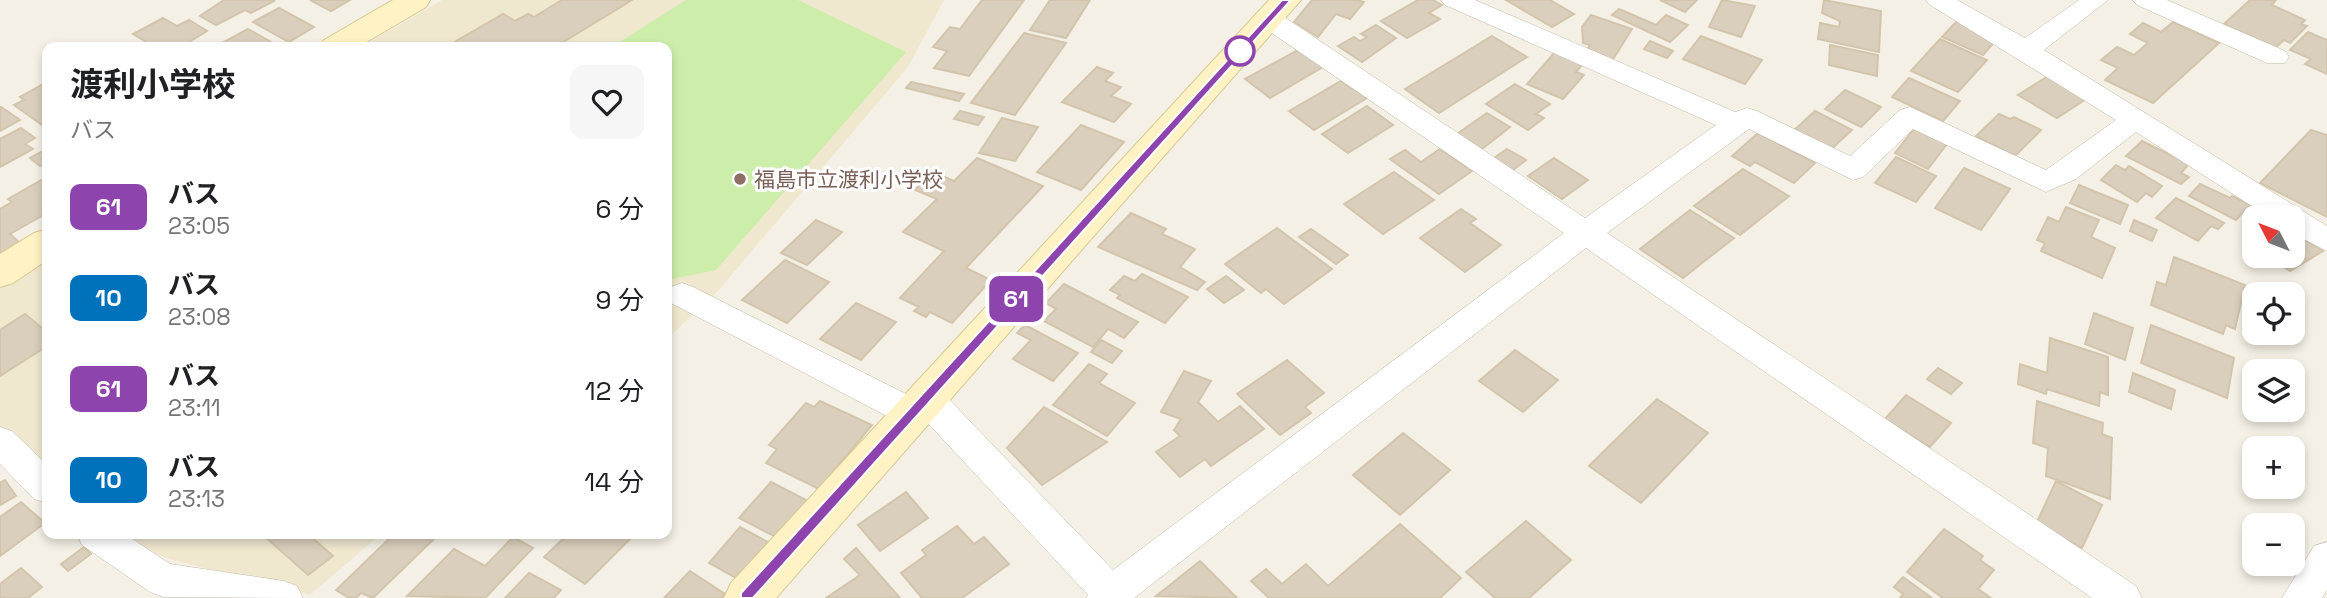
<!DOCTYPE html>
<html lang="ja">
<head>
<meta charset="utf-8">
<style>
  :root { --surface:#fff; --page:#f6f6f6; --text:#202124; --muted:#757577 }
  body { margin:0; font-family:"Space Grotesk","Noto Sans JP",sans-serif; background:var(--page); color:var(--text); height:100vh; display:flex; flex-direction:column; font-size:26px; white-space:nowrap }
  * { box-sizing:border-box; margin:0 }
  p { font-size:23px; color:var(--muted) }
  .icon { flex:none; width:38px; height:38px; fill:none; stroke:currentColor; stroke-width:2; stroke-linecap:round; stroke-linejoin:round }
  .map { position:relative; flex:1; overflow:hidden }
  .panel { position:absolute; left:42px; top:42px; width:630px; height:497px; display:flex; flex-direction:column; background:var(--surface); border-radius:14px; box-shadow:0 4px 10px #0003 }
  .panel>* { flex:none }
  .badge { padding:0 14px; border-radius:10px; font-size:24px; line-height:46px }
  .needle { width:46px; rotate:312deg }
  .fabs { position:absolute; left:2242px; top:205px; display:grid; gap:14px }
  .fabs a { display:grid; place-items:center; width:63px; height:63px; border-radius:14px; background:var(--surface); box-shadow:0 4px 10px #0003; font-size:35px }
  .map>.badge { position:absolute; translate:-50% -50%; box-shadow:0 0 0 4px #fff }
  .round { display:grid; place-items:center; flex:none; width:74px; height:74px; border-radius:14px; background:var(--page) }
  .overview { display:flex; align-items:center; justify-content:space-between; height:119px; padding:0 28px }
  h1 { font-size:33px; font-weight:700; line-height:52px }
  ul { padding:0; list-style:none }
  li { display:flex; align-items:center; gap:21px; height:91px; padding:0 28px }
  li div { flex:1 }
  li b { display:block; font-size:26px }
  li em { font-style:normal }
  li .badge { min-width:77px; font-weight:700; text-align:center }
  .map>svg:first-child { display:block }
  .education { fill:#efe7ce }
  .green { fill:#cdedaa }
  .building { fill:#dacfbd; stroke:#d3c5ac; stroke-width:2 }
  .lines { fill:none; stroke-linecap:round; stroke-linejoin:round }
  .minor-casing { stroke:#c1b9a7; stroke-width:1 }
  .secondary-casing { stroke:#d8c891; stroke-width:2 }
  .minor { fill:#fff; fill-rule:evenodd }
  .secondary { fill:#fff3c5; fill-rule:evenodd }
  .line { fill:#8e44ad; stroke:#fff; stroke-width:2 }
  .stop-dot { fill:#fff; stroke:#8e44ad; stroke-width:3.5 }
  .education-dot { fill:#8d6e63; stroke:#fff; stroke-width:2.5 }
  .labels { text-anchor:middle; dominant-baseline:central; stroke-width:6; stroke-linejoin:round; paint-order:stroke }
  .education-label { font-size:21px; fill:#785e54; stroke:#fff; text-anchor:start }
</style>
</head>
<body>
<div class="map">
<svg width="2327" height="598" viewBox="0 0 2327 598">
  <rect width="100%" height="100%" fill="#f4f0e5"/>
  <!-- education -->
  <g class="education">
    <path d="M442,0H944L908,67L717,292L667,339V47H361Z"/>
    <path d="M47,257V470L0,427V289Z"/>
    <path d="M117,534H381L310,595L169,559L125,541Z"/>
  </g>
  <!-- green -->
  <path class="green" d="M686,0H798L906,52L716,270L667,280V47H612Z"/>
  <!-- building -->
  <g class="building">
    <path d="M224,0H272L274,1L251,13L245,10L216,25L200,16Z"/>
    <path d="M310,0H350L331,11Z"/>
    <path d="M562,0H632L555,47H446L503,14L515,21L528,14L534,17Z"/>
    <path d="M982,0H1024L969,76L934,68L947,51L933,47L950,27L960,29Z"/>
    <path d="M1050,0H1090L1066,38L1030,30Z"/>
    <path d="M1312,0H1357L1364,2L1350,19L1336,14L1318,37L1294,22Z"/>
    <path d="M1418,0H1433L1442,5L1429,13L1440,19L1407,38L1381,21Z"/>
    <path d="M1506,0H1550L1574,14L1552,27Z"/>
    <path d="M1660,0H1697L1685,12Z"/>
    <path d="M1722,0L1755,6L1741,37L1709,27Z"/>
    <path d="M1824,0L1881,11L1879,52L1818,39L1820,23L1839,27L1840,21L1822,13Z"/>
    <path d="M2250,0H2276L2272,5L2305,20L2301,24L2307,26L2290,43L2284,40L2275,48L2224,24Z"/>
    <path d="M279,8L314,27L289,42L253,22Z"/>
    <path d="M1619,9L1656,25L1666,15L1688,25L1670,42L1612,15Z"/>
    <path d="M1591,15L1632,29L1610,64L1584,55L1590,45L1583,43L1582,27Z"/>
    <path d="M163,18L177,26L189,20L207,31L181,47H155L133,34Z"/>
    <path d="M1957,21L1998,38L1983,55L1942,37Z"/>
    <path d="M2173,22L2219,43L2153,103L2105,80L2118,68L2101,60L2117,47L2134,55L2148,43L2130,34L2143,23L2161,32Z"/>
    <path d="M1376,25L1396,38L1362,62L1338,46L1354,37L1360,41L1367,37L1361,34Z"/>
    <path d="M248,29L271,42L266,47H215Z"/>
    <path d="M2308,32L2327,40V74L2305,64L2311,59L2290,50Z"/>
    <path d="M1024,33L1066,43L1015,115L971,103Z"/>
    <path d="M1492,36L1527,57L1439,113L1405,89Z"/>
    <path d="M1701,36L1762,60L1745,84L1683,59Z"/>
    <path d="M1940,39L1987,60L1958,92L1911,71Z"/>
    <path d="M1650,41L1673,51L1667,58L1644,49Z"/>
    <path d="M1830,45L1878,55L1877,76L1829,65Z"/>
    <path d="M1298,50L1323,67L1270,98L1245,79Z"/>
    <path d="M1555,52L1583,64L1576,72L1584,75L1563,99L1527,84Z"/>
    <path d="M1097,67L1113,73L1105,81L1121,87L1111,96L1131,104L1114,122L1062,102Z"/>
    <path d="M2050,75L2089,97L2057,118L2018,95Z"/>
    <path d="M1909,78L1960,101L1943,121L1892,97Z"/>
    <path d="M1341,81L1367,98L1314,130L1289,111Z"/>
    <path d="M47,82V127L46,128L14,105L24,100L20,97Z"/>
    <path d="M911,82L964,94L959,101L906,88Z"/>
    <path d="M1515,84L1550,104L1536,114L1544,118L1528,130L1486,104Z"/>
    <path d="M1845,90L1881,107L1861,127L1825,109Z"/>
    <path d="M1367,106L1393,125L1348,153L1322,134Z"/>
    <path d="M0,107H1L20,120L0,131Z"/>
    <path d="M960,111L984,117L978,125L954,119Z"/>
    <path d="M1815,111L1852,130L1828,152L1791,133Z"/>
    <path d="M1487,113L1510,127L1482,149L1457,134Z"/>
    <path d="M1999,114L2010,119L2014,117L2041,130L2015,156L1976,136Z"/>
    <path d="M1002,118L1038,127L1015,161L979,153Z"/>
    <path d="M1081,125L1124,142L1081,190L1037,172Z"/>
    <path d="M21,128L35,138L25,144L33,149L0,167V139Z"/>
    <path d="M1914,129L1947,144L1928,169L1895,153Z"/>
    <path d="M2311,130L2327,135V217L2260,183Z"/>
    <path d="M1758,133L1815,163L1794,183L1755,162L1750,166L1732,156Z"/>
    <path d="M2142,141L2189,164L2181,173L2189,177L2181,184L2126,156Z"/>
    <path d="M47,149V162L40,166L30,158Z"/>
    <path d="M1440,149L1472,171L1439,194L1390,159L1405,150L1421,162Z"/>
    <path d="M1507,149L1526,160L1513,170L1494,158Z"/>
    <path d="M1896,157L1936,176L1916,202L1875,183Z"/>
    <path d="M977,158L1043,186L966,268L991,280L952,323L930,312L926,317L914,311L919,307L900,298L944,251L903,232L937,199L915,190L926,179L933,182L940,175L954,181Z"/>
    <path d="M1554,158L1588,180L1562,199L1528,176Z"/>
    <path d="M2116,165L2125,170L2129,166L2162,186L2152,197L2146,193L2137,202L2101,180Z"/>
    <path d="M1964,168L2010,189L1981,230L1935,208Z"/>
    <path d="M1743,169L1789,196L1740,235L1694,206Z"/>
    <path d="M1394,172L1434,200L1383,234L1344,204Z"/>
    <path d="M45,178L47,213L10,234L20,243L0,254V209L12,202L8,199Z"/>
    <path d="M2200,184L2230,198L2232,196L2250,205L2236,220L2189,196Z"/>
    <path d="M2079,185L2128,205L2120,224L2070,203Z"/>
    <path d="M2176,198L2224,223L2218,229L2211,226L2198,241L2156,218Z"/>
    <path d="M2066,207L2099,220L2091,237L2115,248L2102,278L2041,251L2045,243L2037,240L2048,217L2059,222Z"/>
    <path d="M1461,209L1476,219L1470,223L1501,245L1465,272L1420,238Z"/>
    <path d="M1690,210L1734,238L1683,278L1640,249Z"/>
    <path d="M1131,213L1166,229L1162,234L1195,249L1180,267L1205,282L1197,290L1098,247Z"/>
    <path d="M816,220L842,232L807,265L781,253Z"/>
    <path d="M2134,220L2157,230L2152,241L2130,231Z"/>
    <path d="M1277,228L1332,269L1284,304L1266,289L1261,293L1225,264Z"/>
    <path d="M1311,229L1348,255L1336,264L1299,237Z"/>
    <path d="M2292,232L2323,251L2290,271L2267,256H2292Z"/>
    <path d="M2174,257L2245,285L2235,329L2226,325L2223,334L2151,305L2157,282L2166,285Z"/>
    <path d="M785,260L829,282L787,323L742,300Z"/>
    <path d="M1142,274L1188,297L1165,323L1117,298L1120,295L1110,290L1124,276L1135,281Z"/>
    <path d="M1226,276L1244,290L1224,303L1207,289Z"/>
    <path d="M1064,284L1138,322L1124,338L1108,329L1093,347L1044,321L1056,309L1046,303Z"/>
    <path d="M856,303L896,322L861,360L820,339Z"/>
    <path d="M2094,313L2133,328L2125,360L2085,344Z"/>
    <path d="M25,314L47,332V346L0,376V330Z"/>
    <path d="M1025,325L1078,353L1053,381L1013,359L1031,340L1017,333Z"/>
    <path d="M2151,325L2234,358L2227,398L2141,363Z"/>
    <path d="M2050,338L2108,357V395L2100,392L2099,406L2047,389L2046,394L2018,384L2020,364L2047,373Z"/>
    <path d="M1101,340L1122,351L1112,363L1091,352Z"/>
    <path d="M1515,350L1558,380L1523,412L1479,381Z"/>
    <path d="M1287,360L1324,393L1305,407L1311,413L1280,435L1237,394Z"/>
    <path d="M1089,364L1107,374L1099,383L1135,403L1107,436L1053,405Z"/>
    <path d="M1938,368L1962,383L1951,394L1927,379Z"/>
    <path d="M1184,371L1211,381L1198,402L1218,422L1240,406L1264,429L1211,466L1205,459L1180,477L1156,452L1180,436L1174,430L1181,419L1161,412Z"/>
    <path d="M2133,373L2175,390L2171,409L2129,392Z"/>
    <path d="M1906,395L1951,423L1930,447L1885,419Z"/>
    <path d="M1657,399L1708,433L1641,503L1589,466Z"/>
    <path d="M820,401L872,425L819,489L766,463L777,449L769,445L806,403L814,407Z"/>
    <path d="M2037,401L2103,423L2102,434L2112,438L2110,499L2046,476L2048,448L2033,443Z"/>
    <path d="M1044,407L1107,442L1042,485L1007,448Z"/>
    <path d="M1403,433L1450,470L1400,515L1353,475Z"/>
    <path d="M5,480L16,496L0,505V483Z"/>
    <path d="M2056,481L2102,505L2082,548L2036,524Z"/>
    <path d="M771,482L808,501L778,538L739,518Z"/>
    <path d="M906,492L928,518L880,551L858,525Z"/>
    <path d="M21,502L45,523L0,556V517Z"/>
    <path d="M1526,521L1571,560L1529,598H1495L1466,572Z"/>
    <path d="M1400,524L1461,578L1440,598H1269L1251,581L1266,569L1282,584L1306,564L1328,586Z"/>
    <path d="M957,526L974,544L984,537L1009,564L962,598H922L901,573L926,555L922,550Z"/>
    <path d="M740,527L768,542L738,579L709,563Z"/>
    <path d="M1944,529L1983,556L1980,560L1994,570L1978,589L1991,598H1943L1907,572Z"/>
    <path d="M262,534H308L333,556L308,575Z"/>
    <path d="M394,534L398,537L402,534H439L373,598L361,593L356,598H349L336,590Z"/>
    <path d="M568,534H622L630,539L585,584L544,557Z"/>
    <path d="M513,537L533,548L485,598L407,596L454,549L485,566Z"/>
    <path d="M84,547L91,554L68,571L61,564Z"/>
    <path d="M856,548L900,598H826L860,575L844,559Z"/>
    <path d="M1200,561L1237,598L1156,596Z"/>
    <path d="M21,568L42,587L28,598H0V584Z"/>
    <path d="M690,571L725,594L721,598H664Z"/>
    <path d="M529,573L561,590L554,598H505Z"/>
    <path d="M1903,577L1932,598H1900L1903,594L1894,587Z"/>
  </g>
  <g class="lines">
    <!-- minor casing -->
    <g class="minor-casing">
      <g id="minor">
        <path d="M1441,0H1475L1735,112L1747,108L1757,111L1850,156L1900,110L1910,107L2046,170L2116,120L1930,5L1926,0H1957L2025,38L2079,0H2108L2044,50L2327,226V251L2292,233V217H2269L2136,132L2076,179L2046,192L1913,129L1863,177L1853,180L1749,129L1607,233L2136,586L2142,598H2092L1586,248L1134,598H1086L1088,595L925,420L912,427L900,423L671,303L667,296L671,287L682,283L693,287L910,396L914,388L926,384L938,388L1113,570L1564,233L1260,25L1256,19L1260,13H1278L1585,218L1716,125L1445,5Z"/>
        <path d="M2133,0H2167L2285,51L2289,57L2285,63H2267L2137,5Z"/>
        <path d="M0,427L12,431L47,465V503L34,499L0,464Z"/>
        <path d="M77,534H125L170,564L284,581L297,586L303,598L163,597L150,592L82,545Z"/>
        <path d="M2327,542V590L2322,598H2282L2314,546Z"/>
      </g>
    </g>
    <!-- secondary casing -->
    <g class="secondary-casing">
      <g id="secondary">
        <path d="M393,0H430L426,7L358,47H319L324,40Z"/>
        <path d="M1269,0H1301L776,598H724L731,583Z"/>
        <path d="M47,229V260L13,283L0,287V254L34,233Z"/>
      </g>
    </g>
    <!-- minor -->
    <use href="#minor" class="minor"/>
    <!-- secondary -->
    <use href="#secondary" class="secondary"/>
  </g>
  <!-- line -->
  <path class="line" d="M1282,0H1291L753,598H741V593Z"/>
  <!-- markers -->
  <circle class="stop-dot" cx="1240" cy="51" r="14"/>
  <circle class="education-dot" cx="740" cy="179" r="7"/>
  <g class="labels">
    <!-- education labels -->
    <g class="education-label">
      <text x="754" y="179">福島市立渡利小学校</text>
    </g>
  </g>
</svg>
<div class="fabs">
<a><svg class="needle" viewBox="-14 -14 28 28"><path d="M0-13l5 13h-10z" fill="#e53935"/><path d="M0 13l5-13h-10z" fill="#757577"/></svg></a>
<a><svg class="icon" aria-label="locate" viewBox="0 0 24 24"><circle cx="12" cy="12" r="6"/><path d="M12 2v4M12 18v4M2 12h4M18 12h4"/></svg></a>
<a><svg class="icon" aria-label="layers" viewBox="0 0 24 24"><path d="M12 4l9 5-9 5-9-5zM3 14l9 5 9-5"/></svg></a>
<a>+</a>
<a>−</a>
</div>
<b class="badge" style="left:1016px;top:299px;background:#8e44ad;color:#fff">61</b>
<section class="panel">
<div class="overview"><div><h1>渡利小学校</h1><p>バス</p></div><a class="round"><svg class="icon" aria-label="heart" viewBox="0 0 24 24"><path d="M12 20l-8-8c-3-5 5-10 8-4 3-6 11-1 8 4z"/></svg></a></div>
<ul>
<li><span class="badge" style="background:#8e44ad;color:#fff">61</span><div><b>バス</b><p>23:05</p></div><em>6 分</em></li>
<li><span class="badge" style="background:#0072bc;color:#fff">10</span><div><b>バス</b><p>23:08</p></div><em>9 分</em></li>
<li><span class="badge" style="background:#8e44ad;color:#fff">61</span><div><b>バス</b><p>23:11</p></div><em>12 分</em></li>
<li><span class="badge" style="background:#0072bc;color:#fff">10</span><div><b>バス</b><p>23:13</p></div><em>14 分</em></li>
</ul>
</section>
</div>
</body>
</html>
